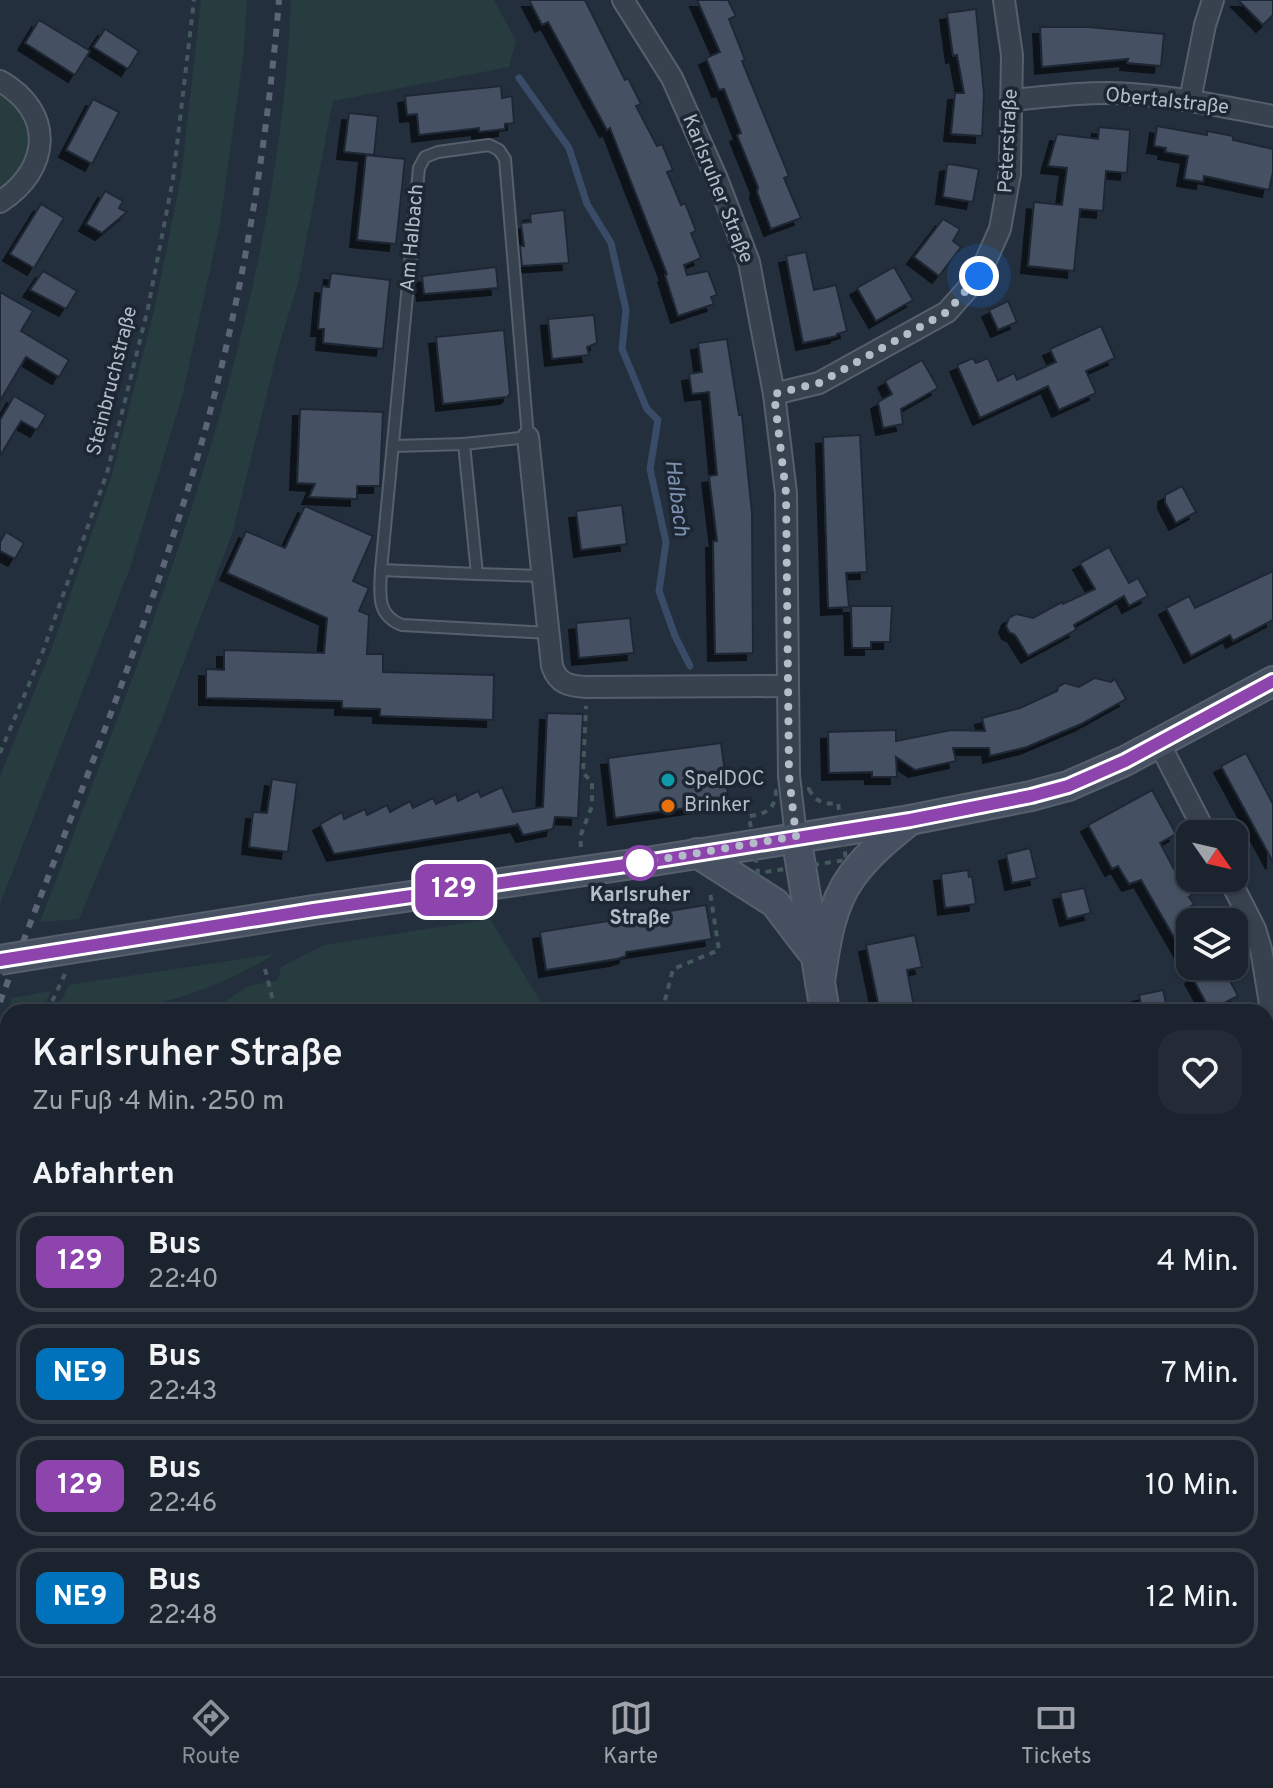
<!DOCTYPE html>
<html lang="de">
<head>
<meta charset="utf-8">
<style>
  :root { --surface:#1b232e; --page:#242b36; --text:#f1f3f6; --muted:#a0a4aa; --line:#39404a; --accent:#8c9099 }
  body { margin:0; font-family:Overpass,sans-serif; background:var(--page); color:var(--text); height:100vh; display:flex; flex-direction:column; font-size:30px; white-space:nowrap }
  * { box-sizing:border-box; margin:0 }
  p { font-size:26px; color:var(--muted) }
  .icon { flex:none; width:44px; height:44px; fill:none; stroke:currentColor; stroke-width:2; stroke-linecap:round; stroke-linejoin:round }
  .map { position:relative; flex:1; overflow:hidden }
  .drawer { position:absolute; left:0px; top:1004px; width:1274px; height:672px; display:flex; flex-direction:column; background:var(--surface); border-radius:24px 24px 0 0; box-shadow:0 2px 6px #0004,0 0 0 2px var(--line) }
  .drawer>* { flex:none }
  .badge { padding:0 16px; border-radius:12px; font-size:28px; line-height:52px }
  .needle { width:52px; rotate:124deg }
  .buttons { position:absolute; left:1176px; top:820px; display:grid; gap:16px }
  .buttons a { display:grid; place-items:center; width:72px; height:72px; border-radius:16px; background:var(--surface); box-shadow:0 2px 6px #0004,0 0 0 2px var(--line); font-size:40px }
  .you { position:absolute; width:40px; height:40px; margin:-20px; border:6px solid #fff; border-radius:50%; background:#1a73e8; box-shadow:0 0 0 12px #1a73e833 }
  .map>.badge { position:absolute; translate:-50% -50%; box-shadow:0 0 0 4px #fff }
  h2 { padding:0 32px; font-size:30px; line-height:72px }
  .round { display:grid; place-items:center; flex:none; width:84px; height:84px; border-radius:24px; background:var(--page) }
  .summary { display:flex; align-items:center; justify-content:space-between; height:136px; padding:0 32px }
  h1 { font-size:38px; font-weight:600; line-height:60px }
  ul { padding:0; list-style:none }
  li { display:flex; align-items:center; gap:24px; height:100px; margin:0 16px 12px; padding:0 16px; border:4px solid var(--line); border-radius:24px }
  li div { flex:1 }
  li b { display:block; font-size:30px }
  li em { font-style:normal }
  li .badge { min-width:88px; font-weight:700; text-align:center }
  .dock { display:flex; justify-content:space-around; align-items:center; height:112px; border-top:2px solid var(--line); background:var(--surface); font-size:22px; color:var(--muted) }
  .dock a { display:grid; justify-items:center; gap:4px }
  .dock .selected { color:var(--accent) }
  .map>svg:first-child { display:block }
  .green { fill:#263c3f }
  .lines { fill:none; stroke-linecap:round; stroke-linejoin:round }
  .stream { stroke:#394c67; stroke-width:7 }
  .building { fill:#455162; stroke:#1f2835; stroke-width:2; filter:url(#shadow) }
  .lane-casing { stroke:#565f6c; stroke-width:14 }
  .street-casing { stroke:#565f6c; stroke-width:24 }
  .secondary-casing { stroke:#565f6c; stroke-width:32 }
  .path { stroke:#44595c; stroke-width:4; stroke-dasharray:6 6; stroke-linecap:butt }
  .lane { stroke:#38414e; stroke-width:10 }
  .street { stroke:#38414e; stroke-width:20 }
  .secondary { stroke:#465061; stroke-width:28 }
  .rail { stroke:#5a6575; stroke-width:6; stroke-dasharray:8 8; stroke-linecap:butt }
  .secondary-bridge-casing { stroke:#565f6c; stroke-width:32; stroke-linecap:butt }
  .secondary-bridge { stroke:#465061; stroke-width:28 }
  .line-casing { stroke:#fff; stroke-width:18 }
  .line { stroke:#8e44ad; stroke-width:12 }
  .walk { stroke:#b4bcc9; stroke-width:8; stroke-dasharray:0 14.4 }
  .culture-dot { fill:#0f9aa8; stroke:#1d2633; stroke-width:3 }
  .food-dot { fill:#e8710a; stroke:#1d2633; stroke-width:3 }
  .stop-dot { fill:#fff; stroke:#8e44ad; stroke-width:4 }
  .labels { text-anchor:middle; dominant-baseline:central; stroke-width:7; stroke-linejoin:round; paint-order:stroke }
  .street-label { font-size:20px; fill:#b4bcc9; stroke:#1d2633 }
  .poi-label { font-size:20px; fill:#b4bcc9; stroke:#1d2633; text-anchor:start }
  .stop-label { font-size:20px; font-weight:bold; fill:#b4bcc9; stroke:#1d2633 }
  .water-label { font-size:22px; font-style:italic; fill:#7c92b1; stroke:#1d2633 }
</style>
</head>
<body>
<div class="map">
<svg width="1273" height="1676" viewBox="0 0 1273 1676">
  <defs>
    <filter id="shadow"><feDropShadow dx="-7" dy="7" stdDeviation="0" flood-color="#0009"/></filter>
  </defs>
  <rect width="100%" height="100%" fill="#242f3e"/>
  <!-- green -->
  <g class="green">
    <path d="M201,0H247L244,50L220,224L183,393L130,568L0,904V776L50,653L112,475L155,307L181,177Z"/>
    <path d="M291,0H494L516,41L509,67L333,101L298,283L278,349L233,531L161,722L79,919L40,922C154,621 278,326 291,0Z"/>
    <path d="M0,95L18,107L28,132L26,157L15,178L0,188Z"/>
    <path d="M490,919L547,1012H209L248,986L278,980L281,967L324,945Z"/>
    <path d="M275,954C225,985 171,1004 112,1012C94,1015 74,1012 56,1012L69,985Z"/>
    <path d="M51,991L42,1012H8V1097L0,1118V1030L12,998Z"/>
    <path d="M8,1129V1371L0,1368V1151Z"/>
  </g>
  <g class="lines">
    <!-- stream -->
    <path class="stream" d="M519,78L569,148L587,204L611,243L626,310L622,349L647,409L658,420L650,469L666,542L659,591L675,636L690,666"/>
  </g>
  <!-- building -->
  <g class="building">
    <path d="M529,0H585L625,80L628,78L641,104L636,106L657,146L662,144L673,170L667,172L674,188L681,205L685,203L696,231L691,233L701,258L684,265L687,275L708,271L717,295L711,297L714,304L678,316L665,275L667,274L610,128L607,130L548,22L542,25Z"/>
    <path d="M697,0H728L736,16L729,19L745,60L742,61L789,176L784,178L801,218L771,229L757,192L758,187L737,135L741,133L724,89L719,90L706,58L720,52Z"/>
    <path d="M1238,0H1273V15L1263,25Z"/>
    <path d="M976,9L984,94L982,136L951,134L955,93H964L957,55L953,56L947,13Z"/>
    <path d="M39,20L90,51L75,75L25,43Z"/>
    <path d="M1040,27H1088L1164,34L1161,66L1127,63L1128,59L1042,67Z"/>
    <path d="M105,29L139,51L128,69L93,47Z"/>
    <path d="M501,86L502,98L512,96L514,123L505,124V129L479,132V128L419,135L417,114L407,115L405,96Z"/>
    <path d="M93,99L119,112L92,164L66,150Z"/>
    <path d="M349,113L378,116L374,155L344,152Z"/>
    <path d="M1157,126L1207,135V131L1233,136V140L1273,149V172L1269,190L1204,176L1203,182L1184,179L1188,156L1165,152L1166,148L1154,146Z"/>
    <path d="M1099,127L1130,130L1127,173L1106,171L1103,211L1080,209L1074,271L1028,266L1034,202L1062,205L1067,168L1048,166L1057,134L1098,139Z"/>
    <path d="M366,155L405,159L396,244L357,240Z"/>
    <path d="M950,164L979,169L973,202L943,197L947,165Z"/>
    <path d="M105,191L123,201L119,208L127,212L102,233L86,224Z"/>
    <path d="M41,204L64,218L34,268L10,254Z"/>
    <path d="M564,210L569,263L522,266L520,246H524L521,223L531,222L530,214Z"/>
    <path d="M943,219L960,229L953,241L961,247L939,276L914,257Z"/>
    <path d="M806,252L814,290L836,285L847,331L837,334V336L803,343L786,256Z"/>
    <path d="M496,267L498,288L424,294L422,276Z"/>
    <path d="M894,267L913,300L876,321L857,288Z"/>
    <path d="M43,271L77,291L66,309L30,290Z"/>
    <path d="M331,273L390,280L383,349L323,343L324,329H318L322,286L329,287Z"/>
    <path d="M0,292L33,311L21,331L69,360L59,377L26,357L0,401Z"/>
    <path d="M1008,301L1017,322L998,330L989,310Z"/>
    <path d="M594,315L597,343L587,347L589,355L552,359L548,319Z"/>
    <path d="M1101,326L1115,358L1086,371L1096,393L1059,410L1048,386L980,418L957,365L973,358L976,363L988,358L998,381L1014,373L1017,380L1056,362L1050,349Z"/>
    <path d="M504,330L510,394L507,397L443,404L436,337Z"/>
    <path d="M727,339L739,415H742L752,513L753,653L715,654L713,541H717L709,476L717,475L709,392L692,394L689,374L702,372L698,343Z"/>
    <path d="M922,360L938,388L901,409L903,424L883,428L878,402L892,394L885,381Z"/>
    <path d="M14,396L46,415L37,430L21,421L0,456V420Z"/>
    <path d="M300,409L383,412L380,486H357V499L309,497L315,484L297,483Z"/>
    <path d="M860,435L867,572L846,573L849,607L828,608L823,437Z"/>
    <path d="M1182,486L1196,512L1176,523L1165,502V495Z"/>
    <path d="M622,505L627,544L581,550L576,511Z"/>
    <path d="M305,506L373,536L353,581L369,588L359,611L369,615L367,654H383V672L494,675L493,720L380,716V709L342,708V701L206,698V669L224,670V650L324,653L327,618L227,573L246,531L285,548Z"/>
    <path d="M6,532L24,543L15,559L0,551V542Z"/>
    <path d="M1109,547L1129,583L1138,578L1148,596L1129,606L1124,596L1074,625L1076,630L1028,656L1015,635L1009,632L1006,626L1009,618L1016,614L1033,618L1062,602L1063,604L1095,589L1080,563Z"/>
    <path d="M1273,571V620L1233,641L1230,635L1191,656L1166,608L1189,596L1195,608Z"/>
    <path d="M851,606H892L890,642H871V648H852Z"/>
    <path d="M630,618L634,653L579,658L576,623Z"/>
    <path d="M1095,678L1111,682L1115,679L1126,699L1081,724L1027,747L990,756L989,748H953L956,761L915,770L896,757L897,777H872V772L829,773L828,732L896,730V741L951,730L985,731L982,718L1020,708L1057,691L1058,687L1065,683L1079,687Z"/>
    <path d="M547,713L583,714L578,818L555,817L553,829L523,835L517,823L518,825L334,854L320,824L342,812L344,819L365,809L367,815L387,805L390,812L410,801L413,808L433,798L436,804L456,794L458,801L478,791L481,797L502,787L513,812L543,807Z"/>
    <path d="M721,743L729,802L615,818L608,758Z"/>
    <path d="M1246,753L1273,804V862L1221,766Z"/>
    <path d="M272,779L297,783L288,852L249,847L253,812L267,813Z"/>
    <path d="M1152,790L1176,834L1160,843L1180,880L1183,878L1192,895L1189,897L1194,904L1190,907V965L1141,880L1129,884L1118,866L1112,869L1088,825Z"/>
    <path d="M1030,848L1037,878L1012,883L1006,854Z"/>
    <path d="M968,870L969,877L972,876L976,904L945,908L941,874Z"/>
    <path d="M1084,888L1091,913L1067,919L1060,893Z"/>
    <path d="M706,905L712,939L626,952V956L617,959L546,970L540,932Z"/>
    <path d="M915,935L922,967L907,970L915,1012H880L866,945Z"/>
    <path d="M1190,966H1222L1238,996L1210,1010L1192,977L1195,975Z"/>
    <path d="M1163,990L1168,1012H1143L1139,995Z"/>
  </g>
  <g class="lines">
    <!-- lane casing -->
    <g class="lane-casing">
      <g id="lane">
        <path d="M395,446L464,444"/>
        <path d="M381,570L477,574"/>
        <path d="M544,576L477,574L464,444L528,437L505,159L499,150L489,145L438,152L425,157L419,168L381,570C380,594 376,615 402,625L549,633"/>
      </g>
    </g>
    <!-- street casing -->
    <g class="street-casing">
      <g id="street">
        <path d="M623,0L672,78L717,179L749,262L774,394L786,493L789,776L796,836"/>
        <path d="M0,81C55,112 51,169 0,202"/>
        <path d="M1013,100C1052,96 1092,91 1131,94C1179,97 1226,107 1273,116"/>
        <path d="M1190,100L1205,25L1213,0"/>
        <path d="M774,394L819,383L947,312L979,276L1000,229L1010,173L1012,55L1004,0"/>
        <path d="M528,437L552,666C558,684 569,686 587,687L787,686"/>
        <path d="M1159,743L1206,834"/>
        <path d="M1229,878L1255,929L1261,949L1273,1022"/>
        <path d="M1266,1297L1273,1294"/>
        <path d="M1266,1606L1273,1614"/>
        <path d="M443,1676L445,1668"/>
      </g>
    </g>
    <!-- secondary casing -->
    <g class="secondary-casing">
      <g id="secondary">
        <path d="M796,836L825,1012"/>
        <path d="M697,853L775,903L810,949"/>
        <path d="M68,949L314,910L640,863L910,820L1031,796L1068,786L1125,761L1273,681"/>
        <path d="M820,982C825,946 830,906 852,876C868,854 889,837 910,820"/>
        <path d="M956,1668L958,1676"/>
      </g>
    </g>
    <!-- path -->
    <g class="path">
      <path d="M0,753L43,651L107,473L148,308L173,179L194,0"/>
      <path d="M809,789C815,802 825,805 838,803L846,860L758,873L749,816C766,814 775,810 776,791Z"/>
      <path d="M581,847L580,837L592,806V782L583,773L586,706"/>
      <path d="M265,969L276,1012"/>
      <path d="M47,1012L65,974"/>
      <path d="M456,1012L474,1008"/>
      <path d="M662,1012L673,969L719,950L710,892"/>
      <path d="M0,1130L8,1109"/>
      <path d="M2,1348L8,1295"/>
      <path d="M0,1356L8,1357"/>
      <path d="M540,1668L541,1676"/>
      <path d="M661,1668L662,1676"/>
      <path d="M688,1668L689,1676"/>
      <path d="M782,1668L783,1676"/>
      <path d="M987,1668L989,1676"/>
      <path d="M19,1676L21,1668"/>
    </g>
    <!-- lane -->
    <use href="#lane" class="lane"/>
    <!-- street -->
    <use href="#street" class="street"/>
    <!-- secondary -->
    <use href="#secondary" class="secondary"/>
    <!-- rail -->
    <path class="rail" d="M0,1002C64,833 134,665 187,492C237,331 265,167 279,0"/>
    <!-- secondary-bridge casing -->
    <g class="secondary-bridge-casing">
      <path id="secondary-bridge" d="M0,960L68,949"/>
    </g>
    <!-- secondary-bridge -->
    <use href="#secondary-bridge" class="secondary-bridge"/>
  </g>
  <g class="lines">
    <!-- line casing -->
    <g class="line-casing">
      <path id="line" d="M0,960L314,910L640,863L910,820L1031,796L1068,786L1125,761L1273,681"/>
    </g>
    <!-- line -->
    <use href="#line" class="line"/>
    <!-- walk -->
    <path class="walk" d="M640,863L796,836L789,776L786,493L774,394L819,383L947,312L979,276"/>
  </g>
  <!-- markers -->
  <circle class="culture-dot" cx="668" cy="780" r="8"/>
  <circle class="food-dot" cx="668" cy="806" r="8"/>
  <circle class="stop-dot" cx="640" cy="863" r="16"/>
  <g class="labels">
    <!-- street labels -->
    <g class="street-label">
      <text transform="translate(1167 102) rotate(6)">Obertalstraße</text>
      <text transform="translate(1009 141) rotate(-87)">Peterstraße</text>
      <text transform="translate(717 189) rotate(68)">Karlsruher Straße</text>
      <text transform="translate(413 238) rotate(-85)">Am Halbach</text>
      <text transform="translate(113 381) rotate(-76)">Steinbruchstraße</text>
    </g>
    <!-- poi labels -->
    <g class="poi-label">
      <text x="684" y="780">SpelDOC</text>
      <text x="684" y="806">Brinker</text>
    </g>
    <!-- stop labels -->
    <g class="stop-label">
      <text x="640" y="896">Karlsruher<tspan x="640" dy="23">Straße</tspan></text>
    </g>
    <!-- water labels -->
    <g class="water-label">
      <text transform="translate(676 498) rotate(83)">Halbach</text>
    </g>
  </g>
</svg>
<div class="buttons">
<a><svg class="needle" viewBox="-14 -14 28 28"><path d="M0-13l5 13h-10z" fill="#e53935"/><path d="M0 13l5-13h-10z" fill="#a0a4aa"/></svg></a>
<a><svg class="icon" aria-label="layers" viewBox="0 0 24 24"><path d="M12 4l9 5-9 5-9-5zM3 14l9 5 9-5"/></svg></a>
</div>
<div class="you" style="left:979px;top:276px"></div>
<b class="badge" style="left:454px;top:890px;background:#8e44ad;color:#fff">129</b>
<section class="drawer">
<div class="summary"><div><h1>Karlsruher Straße</h1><p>Zu Fuß · 4 Min. · 250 m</p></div><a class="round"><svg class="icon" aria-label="heart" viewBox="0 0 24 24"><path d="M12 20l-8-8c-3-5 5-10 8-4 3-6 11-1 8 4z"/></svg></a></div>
<h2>Abfahrten</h2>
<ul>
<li><span class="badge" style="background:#8e44ad;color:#fff">129</span><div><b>Bus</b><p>22:40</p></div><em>4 Min.</em></li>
<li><span class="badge" style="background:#0072bc;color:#fff">NE9</span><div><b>Bus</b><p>22:43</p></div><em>7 Min.</em></li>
<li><span class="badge" style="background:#8e44ad;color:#fff">129</span><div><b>Bus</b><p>22:46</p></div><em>10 Min.</em></li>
<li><span class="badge" style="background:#0072bc;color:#fff">NE9</span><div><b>Bus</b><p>22:48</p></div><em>12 Min.</em></li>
</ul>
</section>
</div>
<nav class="dock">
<a class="selected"><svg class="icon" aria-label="directions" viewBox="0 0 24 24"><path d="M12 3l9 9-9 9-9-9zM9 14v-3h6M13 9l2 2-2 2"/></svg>Route</a>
<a><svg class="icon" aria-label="map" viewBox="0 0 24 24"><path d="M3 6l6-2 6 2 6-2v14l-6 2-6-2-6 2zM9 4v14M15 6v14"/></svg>Karte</a>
<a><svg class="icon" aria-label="tickets" viewBox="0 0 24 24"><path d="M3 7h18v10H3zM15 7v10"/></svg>Tickets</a>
</nav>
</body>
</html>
